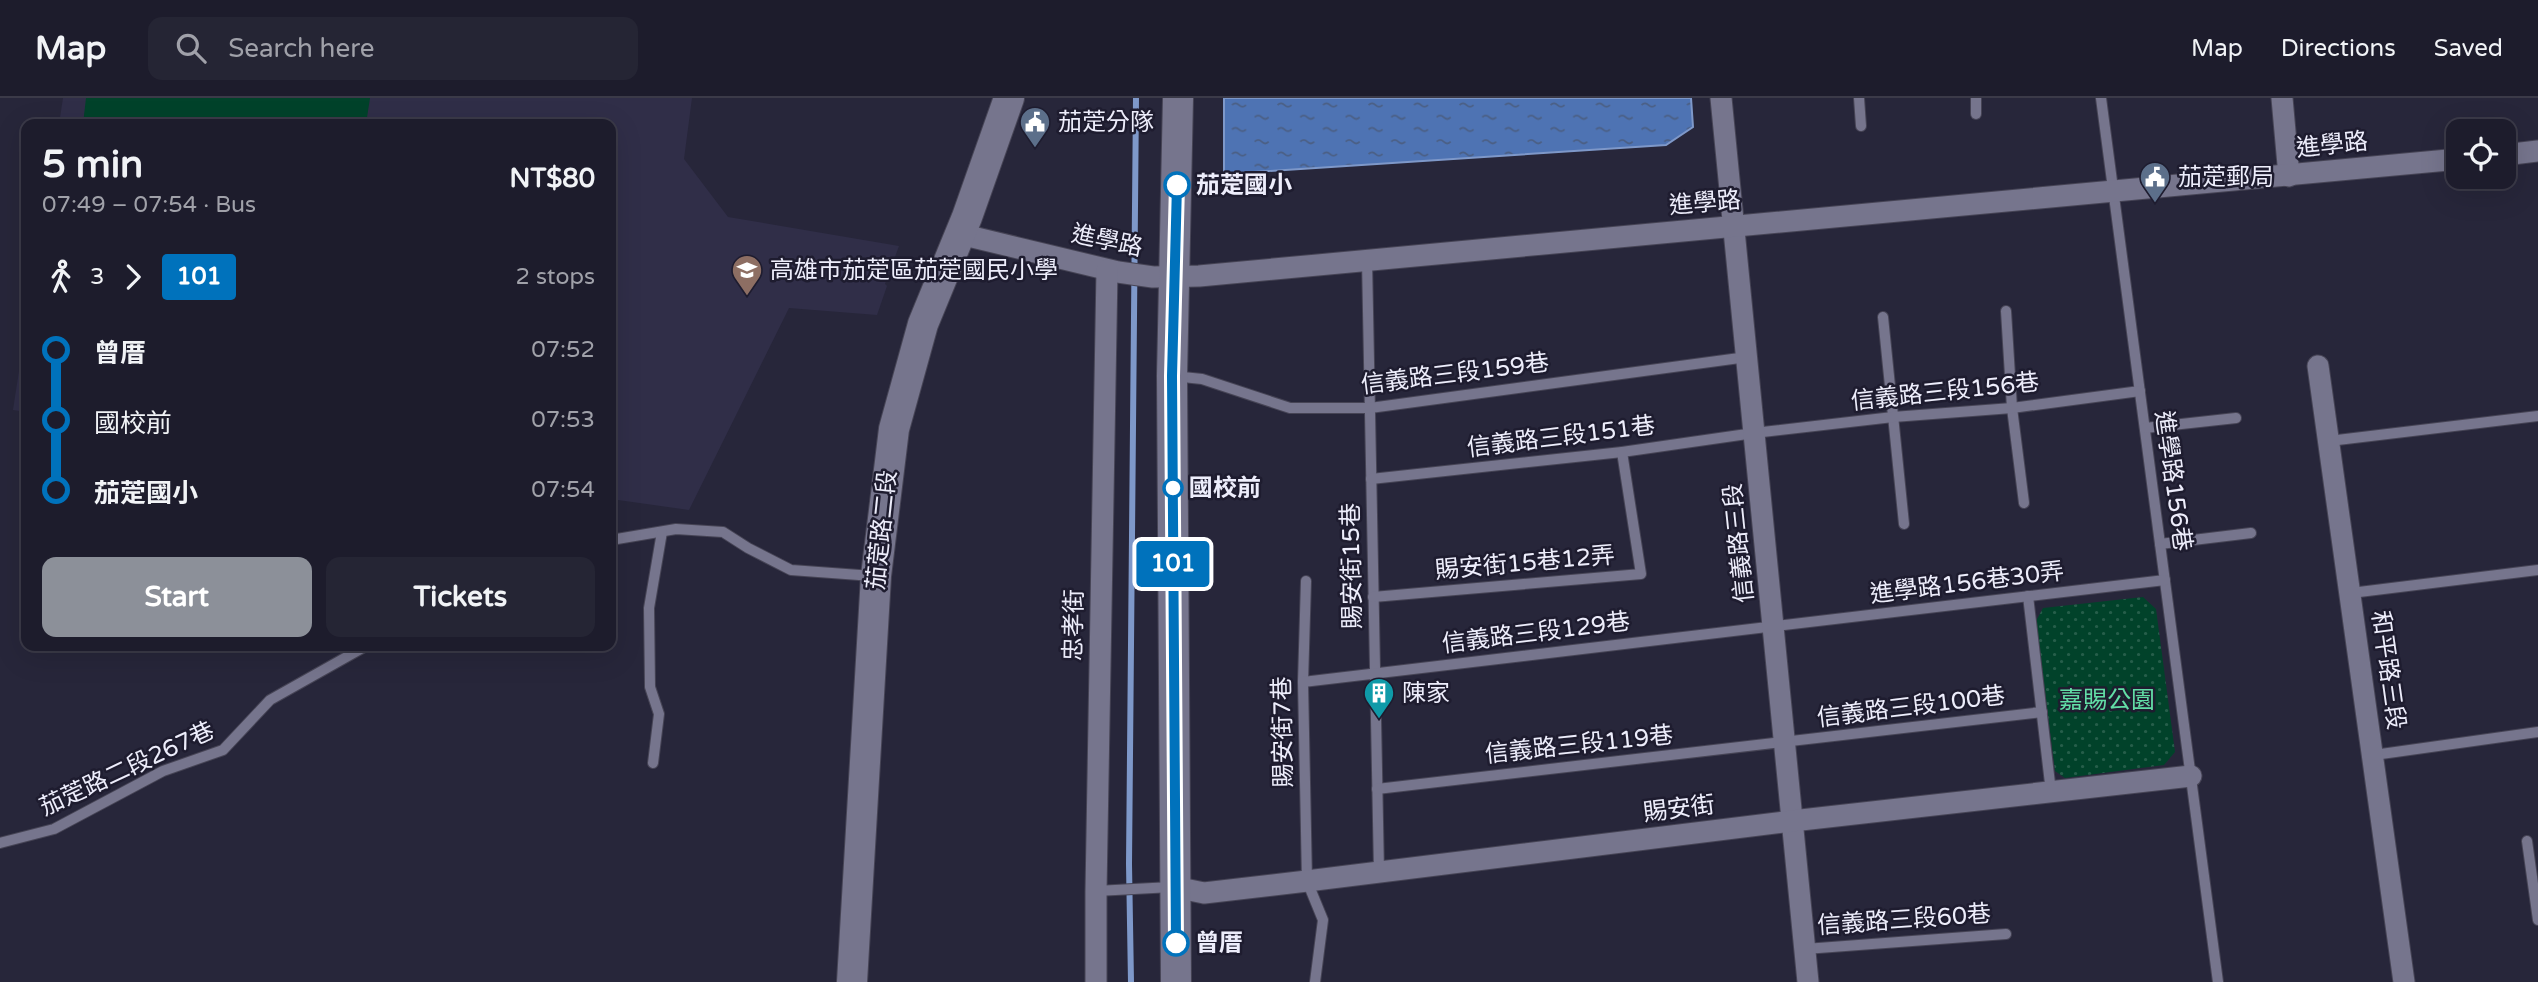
<!DOCTYPE html>
<html lang="en">
<head>
<meta charset="utf-8">
<style>
  :root { --surface:#1d1c2c; --page:#252534; --text:#f1f3f6; --muted:#a0a1a9; --line:#3b3a48; --accent:#8c9099 }
  body { margin:0; font-family:"Varela Round","Noto Sans TC",sans-serif; background:var(--page); color:var(--text); height:100vh; display:flex; flex-direction:column; font-size:26px; white-space:nowrap }
  * { box-sizing:border-box; margin:0 }
  p { font-size:23px; color:var(--muted) }
  .icon { flex:none; width:38px; height:38px; fill:none; stroke:currentColor; stroke-width:2; stroke-linecap:round; stroke-linejoin:round }
  .map { position:relative; flex:1; overflow:hidden }
  .drawer { position:absolute; left:21px; top:21px; width:595px; height:532px; display:flex; flex-direction:column; background:var(--surface); border-radius:14px; box-shadow:0 7px 28px #0002,0 0 0 2px var(--line) }
  .drawer>* { flex:none }
  .badge { padding:0 14px; border-radius:5px; font-size:24px; line-height:46px }
  .tools { position:absolute; left:2446px; top:21px; display:grid; gap:14px }
  .tools a { display:grid; place-items:center; width:70px; height:70px; border-radius:14px; background:var(--surface); box-shadow:0 7px 28px #0002,0 0 0 2px var(--line); font-size:35px }
  .map>.badge { position:absolute; translate:-50% -50%; box-shadow:0 0 0 4px #fff }
  .legs { display:flex; align-items:center; gap:10px; height:77px; padding:0 21px; font-size:23px }
  .legs p { margin-inline-start:auto }
  .head { display:flex; align-items:center; justify-content:space-between; height:119px; padding:0 21px }
  h1 { font-size:38px; font-weight:800; line-height:52px }
  .action { display:flex; gap:14px; margin-top:auto; padding:14px 21px }
  .action a { flex:1; height:80px; border-radius:14px; background:var(--accent); color:#fff; font-size:28px; font-weight:800; line-height:80px; text-align:center }
  .action a+a { background:var(--page); color:var(--text) }
  ul { padding:0 21px; list-style:none }
  li { display:flex; align-items:center; gap:24px; height:70px; font-size:26px }
  li i { display:grid; place-items:center; width:10px; height:100%; margin:0 9px; background:currentColor }
  li i::after { content:''; width:18px; height:18px; margin:-9px; border:5px solid; border-radius:50%; background:var(--surface) }
  li p { margin-inline-start:auto }
  li:first-child i { background:linear-gradient(#0000 50%,currentColor 0) }
  li:last-child i { background:linear-gradient(currentColor 50%,#0000 0) }
  header { display:flex; align-items:center; gap:42px; box-sizing:border-box; height:98px; padding:0 35px; background:var(--surface); border-bottom:2px solid var(--line) }
  header strong { font-size:33px }
  nav { display:flex; gap:38px; margin-inline-start:auto; font-size:24px }
  .search { width:490px; height:63px; background:var(--page); display:flex; align-items:center; gap:18px; box-sizing:border-box; padding:0 24px; border-radius:14px; color:var(--muted); font-size:26px }
  .map>svg:first-child { display:block }
  .built { fill:#302e48 }
  .park { fill:url(#park-dots) }
  .pitch { fill:#01422a }
  .water { fill:url(#water-ripples); stroke:#7e98c9; stroke-width:2 }
  .lines { fill:none; stroke-linecap:round; stroke-linejoin:round }
  .stream { stroke:#7e98c9; stroke-width:6 }
  .lane-casing { stroke:#464455; stroke-width:12 }
  .street-casing { stroke:#464455; stroke-width:23 }
  .secondary-casing { stroke:#464455; stroke-width:32 }
  .lane { stroke:#76758d; stroke-width:10 }
  .street { stroke:#76758d; stroke-width:21 }
  .secondary { stroke:#76758d; stroke-width:30 }
  .line-1-casing { stroke:#fff; stroke-width:16 }
  .line-1 { stroke:#0072bc; stroke-width:10 }
  .stop-1-dot { fill:#fff; stroke:#0072bc; stroke-width:3.5 }
  .labels { text-anchor:middle; dominant-baseline:central; stroke-width:5; stroke-linejoin:round; paint-order:stroke }
  .poi-label { font-size:24px; fill:#ededfb; stroke:#1e1c2f; text-anchor:start }
  .street-label { font-size:24px; fill:#ededfb; stroke:#1e1c2f }
  .stop-label { font-size:24px; font-weight:bold; fill:#ededfb; stroke:#1e1c2f; text-anchor:start }
  .park-label { font-size:24px; fill:#62dea6; stroke:#1e1c2f }
</style>
</head>
<body>
<header>
<strong>Map</strong>
<div class="search"><svg class="icon" aria-label="search" viewBox="0 0 24 24"><circle cx="10" cy="10" r="6"/><path d="M15 15l6 6"/></svg>Search here</div>
<nav><a>Map</a><a>Directions</a><a>Saved</a></nav>
</header>
<div class="map">
<svg width="2538" height="884" viewBox="0 0 2538 884">
  <defs>
    <pattern id="park-dots" width="8" height="8" patternUnits="userSpaceOnUse" patternTransform="scale(1.75)"><rect width="8" height="8" fill="#01422a"/><path d="M2 2h.1M6 6h.1" fill="none" stroke="#265e4a" stroke-width="1.8" stroke-linecap="round"/></pattern>
    <pattern id="water-ripples" width="26" height="14" patternUnits="userSpaceOnUse" patternTransform="scale(1.75)"><rect width="26" height="14" fill="#4e73b3"/><path d="M2 4q2-2 4 0t4 0M15 11q2-2 4 0t4 0" fill="none" stroke="#4b5f84"/></pattern>
  </defs>
  <rect width="100%" height="100%" fill="#27263a"/>
  <!-- built -->
  <g class="built">
    <path d="M63,0H692L684,61L728,119L899,148L885,186L887,188L877,217L789,210L689,412L611,401V26H59Z"/>
    <path d="M26,227V314L13,312Z"/>
  </g>
  <!-- park -->
  <path class="park" d="M2143,499L2156,511L2175,654L2164,667L2065,680L2055,673L2036,523L2043,510Z"/>
  <!-- pitch -->
  <path class="pitch" d="M86,0H370L366,26H83Z"/>
  <!-- water -->
  <path class="water" d="M1224,0H1691L1693,29L1666,47L1224,76Z"/>
  <g class="lines">
    <!-- stream -->
    <path class="stream" d="M1131,884L1129,766L1136,0"/>
    <!-- lane casing -->
    <g class="lane-casing">
      <g id="lane">
        <path d="M1859,0L1861,28"/>
        <path d="M1976,0V16"/>
        <path d="M2101,0L2218,884"/>
        <path d="M1367,162L1379,774"/>
        <path d="M2006,213L2012,310L2024,405"/>
        <path d="M1883,219L1904,426"/>
        <path d="M1173,278L1202,281L1290,310H1370L1747,259"/>
        <path d="M2145,330L2236,320"/>
        <path d="M2329,343L2538,318"/>
        <path d="M1371,381L1622,354L1754,335L1893,319L2012,310L2140,293"/>
        <path d="M611,442L676,431L723,434L748,450L791,472L873,478"/>
        <path d="M2160,446L2251,435"/>
        <path d="M1306,483L1303,584L1307,783L1323,822L1315,884"/>
        <path d="M2351,495L2538,472"/>
        <path d="M2028,498L2051,694"/>
        <path d="M1373,499L1641,476L1622,354"/>
        <path d="M1303,584L2165,482"/>
        <path d="M2374,657L2538,634"/>
        <path d="M653,665L659,616L650,589L649,510L662,434"/>
        <path d="M1377,691L2042,614"/>
        <path d="M2527,743L2538,822"/>
        <path d="M0,745L54,731L163,673L223,652L270,602L366,548"/>
        <path d="M1096,793L1172,789"/>
        <path d="M1805,851L2006,836"/>
      </g>
    </g>
    <!-- street casing -->
    <g class="street-casing">
      <g id="street">
        <path d="M1721,0L1808,884"/>
        <path d="M2282,0L2289,78"/>
        <path d="M2504,57L2538,53"/>
        <path d="M960,136L1118,174L1153,179L1199,178L2459,61"/>
        <path d="M2318,268L2404,884"/>
        <path d="M1175,789L1204,795L1307,783L1792,723L2191,678"/>
        <path d="M1096,884V793L1107,172"/>
      </g>
    </g>
    <!-- secondary casing -->
    <g class="secondary-casing">
      <g id="secondary">
        <path d="M852,884L876,478L894,331L923,226L967,119L1009,0"/>
        <path d="M1176,884L1172,278L1178,0"/>
      </g>
    </g>
    <!-- lane -->
    <use href="#lane" class="lane"/>
    <!-- street -->
    <use href="#street" class="street"/>
    <!-- secondary -->
    <use href="#secondary" class="secondary"/>
  </g>
  <g class="lines">
    <!-- line-1 casing -->
    <g class="line-1-casing">
      <path id="line-1" d="M1176,845L1172,278L1177,87"/>
    </g>
    <!-- line-1 -->
    <use href="#line-1" class="line-1"/>
  </g>
  <!-- icons -->
  <defs>
    <g id="civic-pin" transform="scale(1.575)"><path d="M0 17L-7.5 6A9.5 9.5 0 1 1 7.5 6Z" fill="#5c6f8a" stroke="#1e1c2f"/><path d="M-.6-6.5H3V-4.5H.6V-3L4-1V1h2V6H-6V1h2V-1L-.6-3ZM-1.2 2.5V6h2.4V2.5Z" fill="#fff"/></g>
    <g id="school-pin" transform="scale(1.575)"><path d="M0 17L-7.5 6A9.5 9.5 0 1 1 7.5 6Z" fill="#8d6e63" stroke="#1e1c2f"/><path d="M0-5L7-2L0 1L-7-2ZM-4 1L0 2.5L4 1V4Q0 6-4 4Z" fill="#fff"/></g>
    <g id="building-pin" transform="scale(1.575)"><path d="M0 17L-7.5 6A9.5 9.5 0 1 1 7.5 6Z" fill="#0f9aa8" stroke="#1e1c2f"/><path d="M-4-6H4V6H1V3H-1V6H-4ZM-2.5-4.3h1.7v1.8h-1.7ZM.8-4.3h1.7v1.8H.8ZM-2.5-1h1.7V.8h-1.7ZM.8-1h1.7V.8H.8Z" fill="#fff"/></g>
  </defs>
  <g fill-rule="evenodd">
    <use href="#civic-pin" x="1035" y="24"/>
    <use href="#civic-pin" x="2155" y="79"/>
    <use href="#school-pin" x="747" y="172"/>
    <use href="#building-pin" x="1379" y="595"/>
  </g>
  <!-- markers -->
  <g class="stop-1-dot">
    <circle cx="1177" cy="87" r="12"/>
    <circle cx="1173" cy="390" r="9"/>
    <circle cx="1176" cy="845" r="12"/>
  </g>
  <g class="labels">
    <!-- poi labels -->
    <g class="poi-label">
      <text x="1058" y="24">茄萣分隊</text>
      <text x="2178" y="79">茄萣郵局</text>
      <text x="770" y="172">高雄市茄萣區茄萣國民小學</text>
      <text x="1402" y="595">陳家</text>
    </g>
    <!-- street labels -->
    <g class="street-label">
      <text transform="translate(2332 47) rotate(-6)">進學路</text>
      <text transform="translate(1705 105) rotate(-5)">進學路</text>
      <text transform="translate(1107 143) rotate(12)">進學路</text>
      <text transform="translate(1455 276) rotate(-7)">信義路三段159巷</text>
      <text transform="translate(1945 294) rotate(-6)">信義路三段156巷</text>
      <text transform="translate(1561 339) rotate(-7)">信義路三段151巷</text>
      <text transform="translate(2173 383) rotate(82)">進學路156巷</text>
      <text transform="translate(882 432) rotate(-84)">茄萣路二段</text>
      <text transform="translate(1739 445) rotate(-96)">信義路三段</text>
      <text transform="translate(1525 465) rotate(-5)">賜安街15巷12弄</text>
      <text transform="translate(1352 468) rotate(-91)">賜安街15巷</text>
      <text transform="translate(1967 485) rotate(-7)">進學路156巷30弄</text>
      <text transform="translate(1074 527) rotate(-89)">忠孝街</text>
      <text transform="translate(1536 535) rotate(-7)">信義路三段129巷</text>
      <text transform="translate(2388 572) rotate(82)">和平路三段</text>
      <text transform="translate(1911 609) rotate(-7)">信義路三段100巷</text>
      <text transform="translate(1283 634) rotate(-91)">賜安街7巷</text>
      <text transform="translate(1579 647) rotate(-6)">信義路三段119巷</text>
      <text transform="translate(127 671) rotate(-25)">茄萣路二段267巷</text>
      <text transform="translate(1679 711) rotate(-7)">賜安街</text>
      <text transform="translate(1904 822) rotate(-4)">信義路三段60巷</text>
    </g>
    <!-- stop labels -->
    <g class="stop-label">
      <text x="1196" y="87">茄萣國小</text>
      <text x="1189" y="390">國校前</text>
      <text x="1195" y="845">曾厝</text>
    </g>
    <!-- park labels -->
    <g class="park-label">
      <text x="2107" y="602">嘉賜公園</text>
    </g>
  </g>
</svg>
<div class="tools">
<a><svg class="icon" aria-label="locate" viewBox="0 0 24 24"><circle cx="12" cy="12" r="6"/><path d="M12 2v4M12 18v4M2 12h4M18 12h4"/></svg></a>
</div>
<b class="badge" style="left:1173px;top:466px;background:#0072bc;color:#fff">101</b>
<section class="drawer">
<div class="head"><div><h1>5 min</h1><p>07:49 – 07:54 · Bus</p></div><b>NT$80</b></div>
<div class="legs"><svg class="icon" aria-label="walk" viewBox="0 0 24 24"><circle cx="13" cy="4" r="2"/><path d="M13 8l-2 6 4 7M11 14l-3 7M7 12l3-4h3l4 4"/></svg>3<svg class="icon" aria-label="forward" viewBox="0 0 24 24"><path d="M9 5l7 7-7 7"/></svg><b class="badge" style="background:#0072bc;color:#fff">101</b><p>2 stops</p></div>
<ul>
<li><i style="color:#0072bc"></i><b>曾厝</b><p>07:52</p></li>
<li><i style="color:#0072bc"></i><span>國校前</span><p>07:53</p></li>
<li><i style="color:#0072bc"></i><b>茄萣國小</b><p>07:54</p></li>
</ul>
<div class="action"><a>Start</a><a>Tickets</a></div>
</section>
</div>
</body>
</html>
